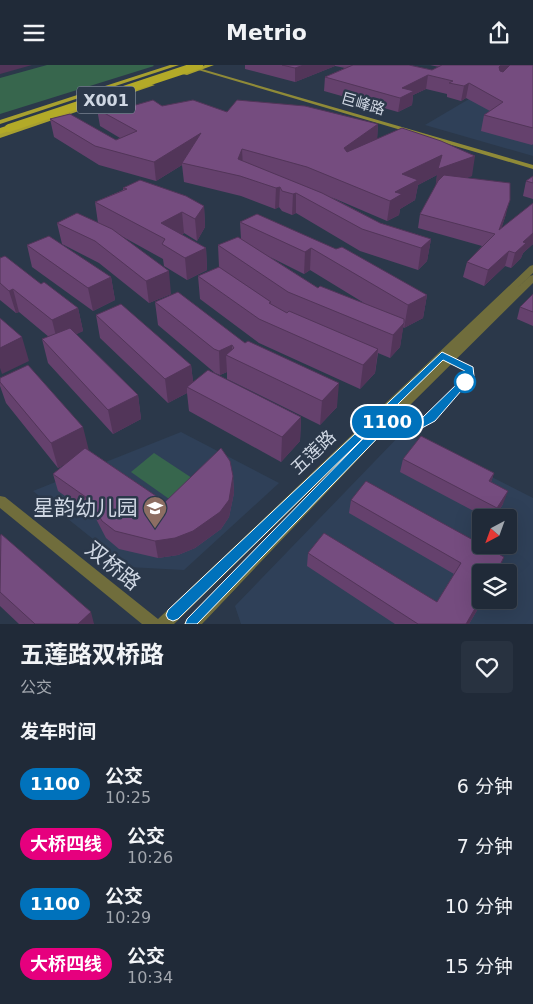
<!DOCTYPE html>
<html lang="zh">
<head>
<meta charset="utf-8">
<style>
  :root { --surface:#202a38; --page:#283240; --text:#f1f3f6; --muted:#a2a7ae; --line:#3d4653 }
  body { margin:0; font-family:"DejaVu Sans","Noto Sans SC",sans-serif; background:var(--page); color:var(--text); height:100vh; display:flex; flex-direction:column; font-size:19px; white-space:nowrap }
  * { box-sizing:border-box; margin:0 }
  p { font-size:16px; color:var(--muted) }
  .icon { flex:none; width:28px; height:28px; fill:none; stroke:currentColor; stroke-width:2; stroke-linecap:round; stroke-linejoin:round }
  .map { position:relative; height:559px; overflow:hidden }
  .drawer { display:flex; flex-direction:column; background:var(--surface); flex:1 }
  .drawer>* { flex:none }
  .badge { padding:0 10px; border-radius:16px; font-size:18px; line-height:32px }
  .needle { width:32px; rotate:221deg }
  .tools { position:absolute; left:472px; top:444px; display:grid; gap:10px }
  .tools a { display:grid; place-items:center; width:45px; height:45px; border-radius:5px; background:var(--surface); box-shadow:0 5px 20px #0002,0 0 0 1px var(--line); font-size:25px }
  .map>.badge { position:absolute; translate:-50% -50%; box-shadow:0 0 0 2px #fff }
  h2 { padding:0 20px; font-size:19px; line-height:45px }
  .round { display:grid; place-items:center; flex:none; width:52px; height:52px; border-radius:5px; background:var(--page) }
  .headline { display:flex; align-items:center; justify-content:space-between; height:85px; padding:0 20px }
  h1 { font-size:24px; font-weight:700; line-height:38px }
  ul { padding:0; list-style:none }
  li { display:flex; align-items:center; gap:15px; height:60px; padding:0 20px }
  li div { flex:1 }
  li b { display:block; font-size:19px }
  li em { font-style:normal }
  li .badge { min-width:55px; font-weight:700; text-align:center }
  header { display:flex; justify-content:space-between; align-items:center; height:65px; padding:0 20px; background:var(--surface); font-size:22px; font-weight:700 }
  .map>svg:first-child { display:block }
  .built { fill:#2f4058; fill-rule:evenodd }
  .green { fill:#37664d }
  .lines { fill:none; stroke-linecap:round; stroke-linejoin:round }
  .tertiary { fill:#706d3c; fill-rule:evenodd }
  .secondary { fill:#8f8a38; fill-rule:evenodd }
  .primary { fill:#a8a02f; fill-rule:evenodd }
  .trunk { fill:#b3aa28; fill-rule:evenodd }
  .trunk-bridge { stroke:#b3aa28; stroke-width:8 }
  .wall { fill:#65416d; fill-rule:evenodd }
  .shaded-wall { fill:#523559 }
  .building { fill:#754c7f; stroke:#523559 }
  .line { fill:#0072bc; stroke:#fff }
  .stop-dot { fill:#fff; stroke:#0072bc; stroke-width:2.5 }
  .labels { text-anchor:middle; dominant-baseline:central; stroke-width:5; stroke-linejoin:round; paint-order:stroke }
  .far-street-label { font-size:15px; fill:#cfd7e3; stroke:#2b384a }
  .shield { fill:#2b384a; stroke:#9ea7b5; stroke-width:1 }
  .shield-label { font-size:16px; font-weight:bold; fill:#cfd7e3 }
  .street-label { font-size:18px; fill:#cfd7e3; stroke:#2b384a }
  .near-poi-label { font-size:21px; fill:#cfd7e3; stroke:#2b384a; text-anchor:end }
  .near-street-label { font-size:21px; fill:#cfd7e3; stroke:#2b384a }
</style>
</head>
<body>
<header><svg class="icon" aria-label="menu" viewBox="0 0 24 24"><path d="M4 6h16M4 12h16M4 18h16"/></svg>Metrio<svg class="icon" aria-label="share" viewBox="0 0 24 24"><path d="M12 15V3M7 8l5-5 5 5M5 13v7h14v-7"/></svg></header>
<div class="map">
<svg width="533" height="559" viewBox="0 0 533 559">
  <rect width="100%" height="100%" fill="#2b384a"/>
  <!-- built -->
  <g class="built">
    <path d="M486,24L533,29V91L425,60Z"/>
    <path d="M181,367L279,418L184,505L128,502L33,426Z"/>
    <path d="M403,367L533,433V559H241L235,541ZM481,452H509V480H481ZM481,508H509V535H481Z"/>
  </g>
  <!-- green -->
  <g class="green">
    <path d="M47,0H153L154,1L0,49V13Z"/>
    <path d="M154,388L195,415L172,436L131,407Z"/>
  </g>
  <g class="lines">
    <!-- tertiary -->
    <path class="tertiary" d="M533,200V208L511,229L530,211L533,210V218L400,350L202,559H184L187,554L352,385L174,559H142L0,443V431L5,432L158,554L530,201Z"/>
    <!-- secondary -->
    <path class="secondary" d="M188,0L533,100V104L188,2Z"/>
    <!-- primary -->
    <g class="primary">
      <path d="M170,0H179L0,59V55Z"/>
      <path d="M205,0H214L187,10L182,9Z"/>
      <path d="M150,19L155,20L0,73V68Z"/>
    </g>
    <!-- trunk -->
    <path class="trunk" d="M9,60L12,61V65L0,69V63Z"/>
    <!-- trunk-bridge -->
    <path class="trunk-bridge" d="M9,63L199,0"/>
  </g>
  <!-- wall -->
  <g class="wall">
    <path d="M245,0H409L432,5L439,2L430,0H533V79L532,80L481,66L484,50L490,46L466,33L461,36L447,32V29L426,24L413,30L412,40L398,47L324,26L325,12L345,3L335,1L295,17L245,4Z"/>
    <path d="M162,41L378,59L377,74L472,111L467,112L506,149L501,164L533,138V179L523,188L521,193L511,203L505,201L484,221L463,212L467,197L482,181L418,163L420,149L436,121L437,110L418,120L415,135L400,144L399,150L387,156L331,132L380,158L431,174L427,196L418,205L360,186L296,148L292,150L282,146L279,142L275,144L241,131L184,117L182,100L156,116L99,100L54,72L50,54L116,75L120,73L100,61L97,44H122Z"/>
    <path d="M533,111V134L523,131L526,116Z"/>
    <path d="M123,123L204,141L205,162L197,176L184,168L182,170L206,183L207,205L187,215L164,201L163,194L116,168L171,229L149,238L99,198L62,179L57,158H98L95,137L123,125Z"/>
    <path d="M257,149L427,230L423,253L404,263L403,262L400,282L390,293L378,288L375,308L360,324L259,278L200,234L198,211L219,202L218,180L241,174L240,157ZM270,192L304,209L310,205L364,238L318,223Z"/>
    <path d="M27,180L111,212L115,235L93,246L32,202Z"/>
    <path d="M0,193L78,243L83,266L76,269L138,330L141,354L113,369L48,298L42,274L49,272L19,247L16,248L0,235Z"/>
    <path d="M533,229V261L517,254L520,242Z"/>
    <path d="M155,237L245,278L337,342L320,360L227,314V307L220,310L215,308L158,260Z"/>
    <path d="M96,250L191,300L193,317L301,352L300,376L281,397L189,346L187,328L168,338L100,273Z"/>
    <path d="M0,313L88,385L165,437L233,411L234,428L229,452L221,464L195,483L178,490L158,493L119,484L106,473L95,452L58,426L53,409L65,399L58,403L6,338L0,321Z"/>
    <path d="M403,394L494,408L491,417L503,439L495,452H485L400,407Z"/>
    <path d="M351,435L500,505L498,508H481V535H483L469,559H395L307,501L308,488L437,537L454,509L349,448Z"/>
    <path d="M0,470L94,559H19L0,541Z"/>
  </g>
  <!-- shaded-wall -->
  <g class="shaded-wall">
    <path d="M0,0H32L0,9Z"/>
    <path d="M304,0H335V1L295,17V3Z"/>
    <path d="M501,0H511L497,16L499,2Z"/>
    <path d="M428,10L426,24L413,30L412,40L398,47L402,23Z"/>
    <path d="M469,18L466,33L461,36L464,21Z"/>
    <path d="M378,59L377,77L343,102L344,83Z"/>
    <path d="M201,68L182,98V100L156,116L154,97Z"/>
    <path d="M242,84L243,103L238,94Z"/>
    <path d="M442,90L475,91L472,111L435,124L437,110L418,120L415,135L400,144L399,150L387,156L390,136L395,127L402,109Z"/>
    <path d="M280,122L279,142L275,144L276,123Z"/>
    <path d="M296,128V148L292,150L293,129Z"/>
    <path d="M510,135L506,149L496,181L499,165Z"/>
    <path d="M204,141L205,162L197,176L195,154Z"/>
    <path d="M182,147L184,168L165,178L161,158Z"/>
    <path d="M533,168V179L523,188L521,193L511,203L515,188L523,177Z"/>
    <path d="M431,174L427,196L418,205L421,183Z"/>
    <path d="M206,183L207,205L187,215L185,193Z"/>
    <path d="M311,183L310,205L304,209L305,187Z"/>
    <path d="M509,186L505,201L484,221L488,205Z"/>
    <path d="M169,206L171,229L149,238L146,216Z"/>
    <path d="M111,212L115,235L93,246L88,223Z"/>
    <path d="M13,224L19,247L16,248L9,226Z"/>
    <path d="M427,230L423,253L404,263L408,240Z"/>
    <path d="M78,243L83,266L58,279L52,255Z"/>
    <path d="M404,258L400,282L390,293L393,270Z"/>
    <path d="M22,272L29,296L2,309L0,303V283Z"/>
    <path d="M232,280V293L226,290L227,307L220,310L219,286Z"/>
    <path d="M378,284L375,308L360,324L363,300Z"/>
    <path d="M191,300L194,324L187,322V328L168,338L165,314Z"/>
    <path d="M339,318L337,342L320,360L322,336Z"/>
    <path d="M138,330L141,354L113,369L108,345Z"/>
    <path d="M301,352L300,376L281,397L282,372Z"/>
    <path d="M83,362L89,386L58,403L51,378Z"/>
    <path d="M494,408L490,421L489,416Z"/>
    <path d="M233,411L234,428L229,452L221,464L195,483L178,490L158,493L155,476Z"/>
    <path d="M508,426L503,439L495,452H494L497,443Z"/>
    <path d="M504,492L498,508H496Z"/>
    <path d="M481,533V535H483L469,559H466Z"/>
    <path d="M91,547L94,559H78Z"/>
  </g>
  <!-- building -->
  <g class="building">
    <path d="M282,0H304L295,3Z"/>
    <path d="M353,0H409L432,5L442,0H501L499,2L500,6L503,7L510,0H533V63L484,50L503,37L469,18L464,21L449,18L453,16L428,10L402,23L414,26L400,33L325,12Z"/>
    <path d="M153,35L162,41L193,35L227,47L237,35L305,41L378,59L344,83L347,87L402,63L441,76L475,91L438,104L442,90L402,109L418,115L395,127L402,129L390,136L307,102L242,84L238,94L322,128L380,158L431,174L421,183L362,164L296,128L293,129L282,126L280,122L276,123L240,111L182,98L201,68L154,97L95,81L50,54L70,49L116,75L137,66L97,44L112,40L122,44Z"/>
    <path d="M444,110L510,118V135L499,165L533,138V168L523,177L526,178L515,188L509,186L488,205L467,197L495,169L420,149L438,116Z"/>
    <path d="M533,111V118L526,116Z"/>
    <path d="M140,115L186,131L204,141L195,154L182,147L161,158L206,183L185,193L162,179L165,174L95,137L127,124L123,123Z"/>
    <path d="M77,148L112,164L169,206L146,216L95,176L57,158Z"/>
    <path d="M257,149L336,184L342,182L427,230L408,240L311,183L305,187L240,157Z"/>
    <path d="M49,171L111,212L88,223L27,180Z"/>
    <path d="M238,172L318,223L320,221L404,254V258L393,270L288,227L218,180Z"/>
    <path d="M5,191L41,219L44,217L78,243L52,255L13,224L9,226L0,218V193Z"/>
    <path d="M219,202L271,237L269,238L287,248L289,246L378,284L363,300L259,254L198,211Z"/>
    <path d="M178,227L245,278L248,276L339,318L322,336L226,290L234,283L232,280L219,286L214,284L155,237Z"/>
    <path d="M533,229V247L520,242Z"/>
    <path d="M121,239L191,300L165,314L96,250Z"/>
    <path d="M0,253L22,272L0,283Z"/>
    <path d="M70,263L138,330L108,345L42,274Z"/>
    <path d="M28,300L83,362L51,378L0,317V313Z"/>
    <path d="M208,305L301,352L282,372L187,322Z"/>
    <path d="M421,371L494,408L489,416L508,426L497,443L403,394Z"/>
    <path d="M85,383L165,437L221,383L230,396L233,411L229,435L220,447L193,466L175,473L155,476L115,466L102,456L90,435L53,409Z"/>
    <path d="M366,416L504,492L496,508H481V533L466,559H418L308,488L324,468L437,537L461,498L351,435Z"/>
    <path d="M1,469L91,547L78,559H35L0,527Z"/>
  </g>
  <!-- line -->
  <path class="line" d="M442,287L473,302L474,311L435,356L422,363L398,352L197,559H185L187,554L392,344H400L421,354L460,316L465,306L443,295L178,554L173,556L168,554L166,550L168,545Z"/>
  <!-- icons -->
  <defs>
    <g id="school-pin" transform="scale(1.25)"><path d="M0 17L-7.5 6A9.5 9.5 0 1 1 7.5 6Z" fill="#8d6e63" stroke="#2b384a"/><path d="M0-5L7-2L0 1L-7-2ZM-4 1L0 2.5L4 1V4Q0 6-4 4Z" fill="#fff"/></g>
  </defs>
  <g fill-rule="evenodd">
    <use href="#school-pin" x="155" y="443"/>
  </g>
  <!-- markers -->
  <circle class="stop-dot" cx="465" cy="317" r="10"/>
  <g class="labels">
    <!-- far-street labels -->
    <g class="far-street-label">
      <text transform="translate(363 39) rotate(16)">巨峰路</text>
    </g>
    <!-- shield labels -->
    <rect class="shield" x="77" y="21.5" width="58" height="27" rx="4"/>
    <g class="shield-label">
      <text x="106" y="35">X001</text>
    </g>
    <!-- street labels -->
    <g class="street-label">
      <text transform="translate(313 387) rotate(-44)">五莲路</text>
    </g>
    <!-- near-poi labels -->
    <g class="near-poi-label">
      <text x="138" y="443">星韵幼儿园</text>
    </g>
    <!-- near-street labels -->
    <g class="near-street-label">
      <text transform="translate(113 501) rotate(39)">双桥路</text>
    </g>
  </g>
</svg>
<div class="tools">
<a><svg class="needle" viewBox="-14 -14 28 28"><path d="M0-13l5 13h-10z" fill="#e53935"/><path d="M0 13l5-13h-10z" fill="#a2a7ae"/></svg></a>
<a><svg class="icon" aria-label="layers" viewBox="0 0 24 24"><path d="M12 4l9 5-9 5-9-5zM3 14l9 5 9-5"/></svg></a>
</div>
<b class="badge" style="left:387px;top:357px;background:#0072bc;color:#fff">1100</b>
</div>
<section class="drawer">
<div class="headline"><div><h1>五莲路双桥路</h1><p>公交</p></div><a class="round"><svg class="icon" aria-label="heart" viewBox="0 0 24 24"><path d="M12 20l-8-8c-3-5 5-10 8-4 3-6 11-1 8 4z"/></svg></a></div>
<h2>发车时间</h2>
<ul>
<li><span class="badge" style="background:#0072bc;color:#fff">1100</span><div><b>公交</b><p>10:25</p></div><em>6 分钟</em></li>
<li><span class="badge" style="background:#e6007e;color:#fff">大桥四线</span><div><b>公交</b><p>10:26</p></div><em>7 分钟</em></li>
<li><span class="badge" style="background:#0072bc;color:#fff">1100</span><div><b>公交</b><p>10:29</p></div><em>10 分钟</em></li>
<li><span class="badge" style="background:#e6007e;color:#fff">大桥四线</span><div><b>公交</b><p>10:34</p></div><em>15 分钟</em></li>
</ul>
</section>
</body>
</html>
